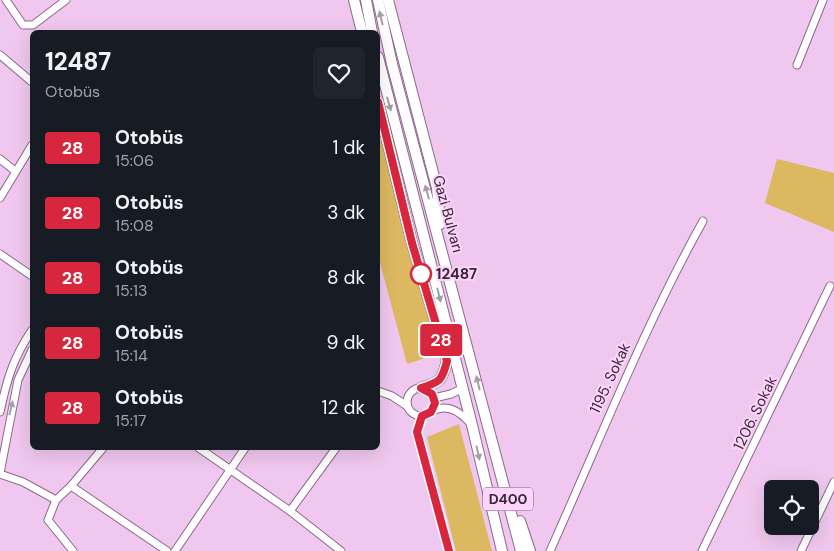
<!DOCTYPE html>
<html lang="tr">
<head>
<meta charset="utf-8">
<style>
  :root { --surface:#171b24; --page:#20242c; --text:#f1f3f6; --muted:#9ea1a6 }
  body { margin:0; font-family:"DM Sans",sans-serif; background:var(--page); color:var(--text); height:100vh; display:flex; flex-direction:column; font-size:19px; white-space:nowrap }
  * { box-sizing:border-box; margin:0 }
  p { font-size:16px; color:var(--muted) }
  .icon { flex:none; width:28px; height:28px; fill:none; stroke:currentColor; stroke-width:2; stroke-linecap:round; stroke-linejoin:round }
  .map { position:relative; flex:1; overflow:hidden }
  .details { position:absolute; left:30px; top:30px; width:350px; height:420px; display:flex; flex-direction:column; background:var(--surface); border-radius:8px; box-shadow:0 5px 20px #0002 }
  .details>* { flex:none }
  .badge { padding:0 10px; border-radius:4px; font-size:18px; line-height:32px }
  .tools { position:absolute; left:764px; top:480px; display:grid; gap:10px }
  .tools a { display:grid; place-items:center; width:55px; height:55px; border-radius:8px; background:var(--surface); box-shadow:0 5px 20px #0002; font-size:25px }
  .map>.badge { position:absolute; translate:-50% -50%; box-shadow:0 0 0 2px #fff }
  .round { display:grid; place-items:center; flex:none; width:52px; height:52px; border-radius:8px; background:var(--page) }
  .head { display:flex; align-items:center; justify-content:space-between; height:85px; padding:0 15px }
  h1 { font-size:24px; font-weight:800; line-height:38px }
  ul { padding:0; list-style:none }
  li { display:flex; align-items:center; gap:15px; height:65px; padding:0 15px }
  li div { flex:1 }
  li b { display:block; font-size:19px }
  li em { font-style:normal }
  li .badge { min-width:55px; font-weight:700; text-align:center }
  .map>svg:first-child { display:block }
  .green { fill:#dcb860 }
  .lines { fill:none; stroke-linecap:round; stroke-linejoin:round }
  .minor-casing { stroke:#8e698d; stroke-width:9 }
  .highway-casing { stroke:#8e698d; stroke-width:12 }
  .minor { stroke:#fff; stroke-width:7 }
  .highway { stroke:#fff; stroke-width:10 }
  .oneway { fill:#a59ea5 }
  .line-casing { stroke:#fff; stroke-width:11 }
  .line { stroke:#d7263d; stroke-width:8 }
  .stop-dot { fill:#fff; stroke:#d7263d; stroke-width:2.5 }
  .labels { text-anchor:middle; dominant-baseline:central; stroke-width:4; stroke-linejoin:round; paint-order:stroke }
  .shield { fill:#fdd4fb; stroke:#735c72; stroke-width:1 }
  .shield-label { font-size:14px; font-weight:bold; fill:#382837 }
  .street-label { font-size:15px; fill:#382837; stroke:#fdd4fb }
  .stop-label { font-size:15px; font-weight:bold; fill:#382837; stroke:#fdd4fb; text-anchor:start }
</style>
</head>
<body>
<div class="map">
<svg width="834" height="551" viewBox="0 0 834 551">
  <rect width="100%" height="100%" fill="#f0c7ee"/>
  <!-- green -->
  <g class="green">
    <path d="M385,136L438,354L407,364L378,255V143Z"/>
    <path d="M777,159L834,173V232L765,203Z"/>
    <path d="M459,424L492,551H456L427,437Z"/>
  </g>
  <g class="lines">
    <!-- minor casing -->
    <g class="minor-casing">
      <g id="minor">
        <path d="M6,0L23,25H33L66,0"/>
        <path d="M0,55L32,82"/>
        <path d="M797,65L823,0"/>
        <path d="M0,159L15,171"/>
        <path d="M0,198L32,145"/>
        <path d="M0,254L32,276"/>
        <circle cx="421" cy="402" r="14"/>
        <path d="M378,391L392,396L407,406"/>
        <path d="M434,398L451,394L463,388"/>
        <path d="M432,411C448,403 460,412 470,423"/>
        <path d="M0,412C7,379 13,358 32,330"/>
        <path d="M422,416L417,432L449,551"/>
        <path d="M199,448L290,511L341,551"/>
        <path d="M0,473L18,380L32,350"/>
        <path d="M0,474L23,482L56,500L71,486L103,448"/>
        <path d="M71,486L167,551"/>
        <path d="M56,500L48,520L73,551"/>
        <path d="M290,511L336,448"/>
        <path d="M175,551L245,448"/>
        <path d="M550,551C600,440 644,327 703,221"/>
        <path d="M702,551L830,286"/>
        <path d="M801,551L834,482"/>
      </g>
    </g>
    <!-- highway casing -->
    <g class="highway-casing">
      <g id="highway">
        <path d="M354,0L362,32"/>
        <path d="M366,0L372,32"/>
        <path d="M378,0L392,64L521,551"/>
        <path d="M388,0L437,188L440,224"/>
        <path d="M378,57L472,425L502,551"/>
        <path d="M378,102L412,243L447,361C442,381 440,382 421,388"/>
        <path d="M520,521L530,551"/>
      </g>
    </g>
    <!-- minor -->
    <use href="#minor" class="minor"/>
    <!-- highway -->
    <use href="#highway" class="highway"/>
  </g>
  <!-- one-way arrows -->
  <defs><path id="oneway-solid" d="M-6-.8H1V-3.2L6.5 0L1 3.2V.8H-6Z" transform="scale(1.25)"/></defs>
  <g class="oneway">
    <use href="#oneway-solid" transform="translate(381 18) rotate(-103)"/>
    <use href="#oneway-solid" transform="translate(389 104) rotate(75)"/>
    <use href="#oneway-solid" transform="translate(427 192) rotate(-105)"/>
    <use href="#oneway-solid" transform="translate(439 295) rotate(76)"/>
    <use href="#oneway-solid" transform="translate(478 383) rotate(-104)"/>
    <use href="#oneway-solid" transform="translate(11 408) rotate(-77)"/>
    <use href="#oneway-solid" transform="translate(478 453) rotate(78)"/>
  </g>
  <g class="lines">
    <!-- line casing -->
    <g class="line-casing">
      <path id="line" d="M378,102L412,243L447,361C442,381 440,382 421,388L432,394L435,403L431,412L422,416L417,432L449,551"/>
    </g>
    <!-- line -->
    <use href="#line" class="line"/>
  </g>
  <!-- markers -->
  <circle class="stop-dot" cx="421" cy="274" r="10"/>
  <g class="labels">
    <!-- shield labels -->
    <rect class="shield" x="483" y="487.5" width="50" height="23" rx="4"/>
    <g class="shield-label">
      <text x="508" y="499">D400</text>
    </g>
    <!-- street labels -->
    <g class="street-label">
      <text transform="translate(448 214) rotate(75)">Gazi Bulvarı</text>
      <text transform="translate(610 378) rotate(-65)">1195. Sokak</text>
      <text transform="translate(755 413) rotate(-64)">1206. Sokak</text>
    </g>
    <!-- stop labels -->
    <g class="stop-label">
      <text x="436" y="274">12487</text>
    </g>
  </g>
</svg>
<div class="tools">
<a><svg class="icon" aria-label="locate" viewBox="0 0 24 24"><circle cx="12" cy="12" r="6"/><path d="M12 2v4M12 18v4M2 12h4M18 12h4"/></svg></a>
</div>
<b class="badge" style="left:441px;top:340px;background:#d7263d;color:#fff">28</b>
<section class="details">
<div class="head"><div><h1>12487</h1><p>Otobüs</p></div><a class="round"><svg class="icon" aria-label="heart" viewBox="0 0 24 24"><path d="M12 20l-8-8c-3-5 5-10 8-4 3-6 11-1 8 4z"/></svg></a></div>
<ul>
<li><span class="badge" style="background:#d7263d;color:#fff">28</span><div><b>Otobüs</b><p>15:06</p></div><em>1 dk</em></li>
<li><span class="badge" style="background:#d7263d;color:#fff">28</span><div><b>Otobüs</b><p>15:08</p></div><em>3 dk</em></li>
<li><span class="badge" style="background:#d7263d;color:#fff">28</span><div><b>Otobüs</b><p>15:13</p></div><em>8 dk</em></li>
<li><span class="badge" style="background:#d7263d;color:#fff">28</span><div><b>Otobüs</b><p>15:14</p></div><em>9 dk</em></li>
<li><span class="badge" style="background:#d7263d;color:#fff">28</span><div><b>Otobüs</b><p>15:17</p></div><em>12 dk</em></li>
</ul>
</section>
</div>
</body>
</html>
